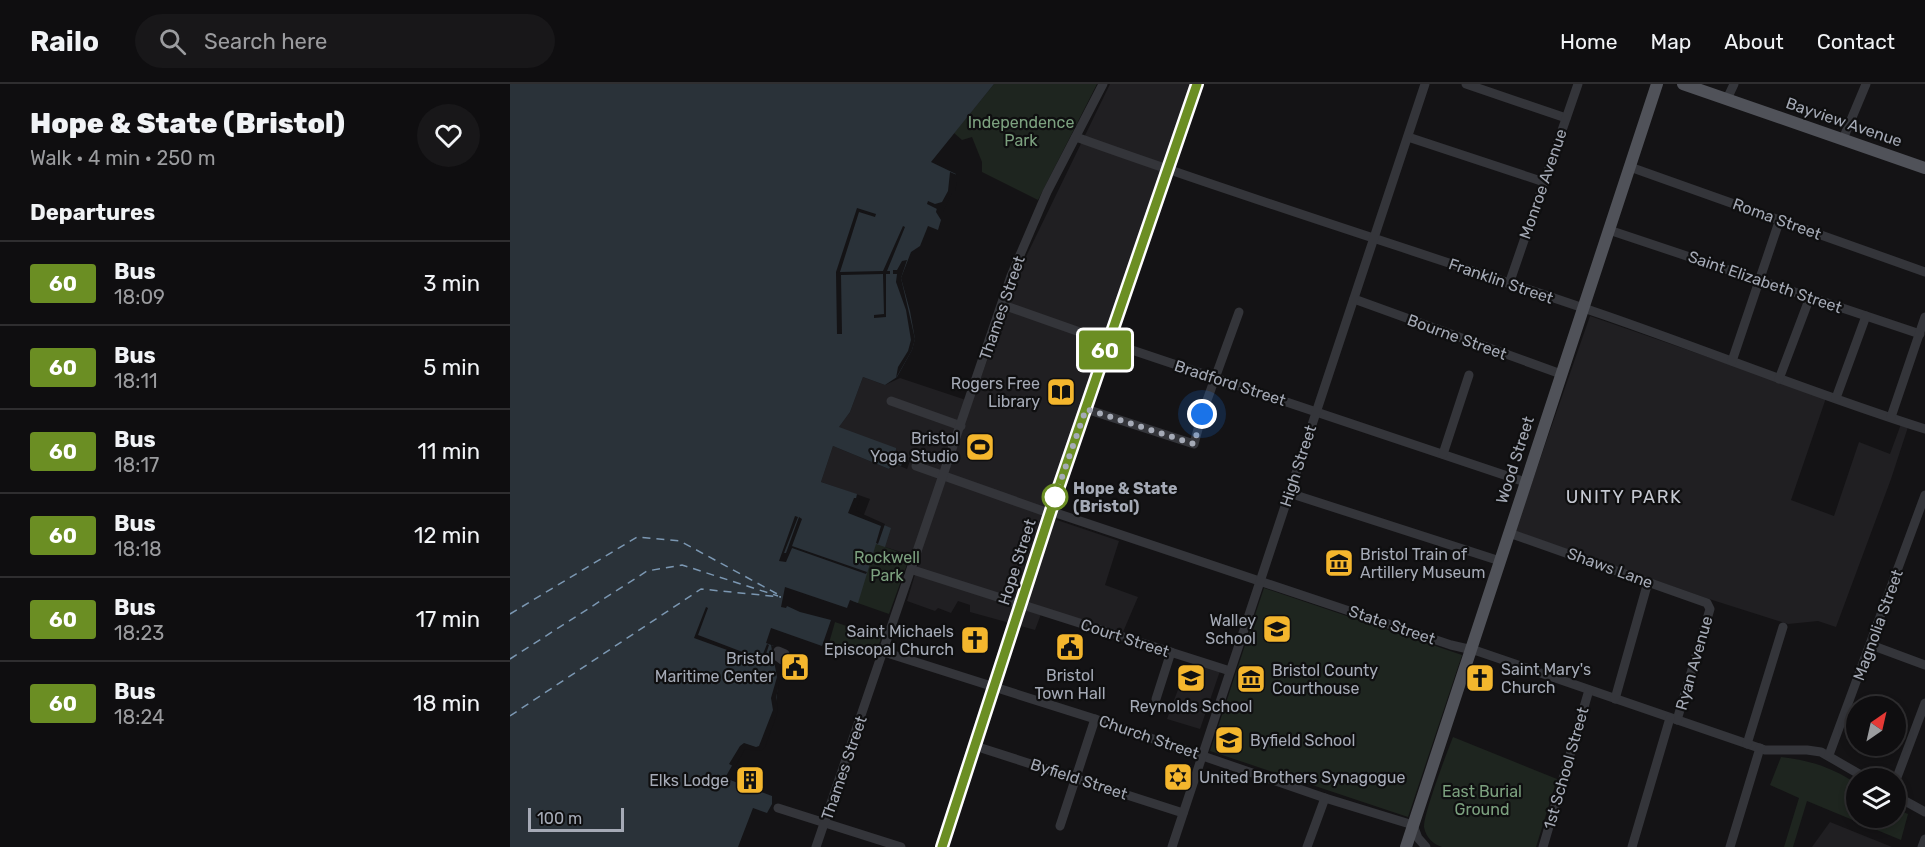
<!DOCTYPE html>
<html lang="en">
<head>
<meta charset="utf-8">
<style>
  :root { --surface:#0f0e10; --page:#181719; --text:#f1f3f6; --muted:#9b9c9f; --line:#2f2e30 }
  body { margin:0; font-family:Rubik,sans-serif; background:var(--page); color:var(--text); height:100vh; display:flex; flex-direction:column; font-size:22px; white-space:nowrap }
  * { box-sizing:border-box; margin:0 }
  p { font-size:20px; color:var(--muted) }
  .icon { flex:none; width:33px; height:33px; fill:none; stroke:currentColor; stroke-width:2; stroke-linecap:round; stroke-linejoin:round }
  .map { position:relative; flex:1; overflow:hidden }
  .details { display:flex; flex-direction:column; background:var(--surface); width:510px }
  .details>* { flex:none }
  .badge { padding:0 12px; border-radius:4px; font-size:21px; line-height:39px }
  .needle { width:39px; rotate:34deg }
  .tools { position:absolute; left:1336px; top:612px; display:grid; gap:12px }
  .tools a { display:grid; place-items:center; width:60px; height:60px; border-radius:50%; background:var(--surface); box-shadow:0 3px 9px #0003,0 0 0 2px var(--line); font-size:30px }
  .scale { position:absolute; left:18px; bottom:15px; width:96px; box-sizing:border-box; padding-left:6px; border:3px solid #a5aab6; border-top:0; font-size:16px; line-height:21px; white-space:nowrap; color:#a5aab6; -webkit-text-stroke:4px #0f0f10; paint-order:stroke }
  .you { position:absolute; width:30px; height:30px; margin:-15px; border:4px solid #fff; border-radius:50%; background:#1a73e8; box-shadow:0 0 0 9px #1a73e833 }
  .map>.badge { position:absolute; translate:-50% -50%; box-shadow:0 0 0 3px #fff }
  h2 { padding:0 30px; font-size:22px; line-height:54px }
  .round { display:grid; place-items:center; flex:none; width:63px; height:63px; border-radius:32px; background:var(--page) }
  .summary { display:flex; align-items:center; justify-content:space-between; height:102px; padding:0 30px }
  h1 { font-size:28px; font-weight:800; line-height:45px }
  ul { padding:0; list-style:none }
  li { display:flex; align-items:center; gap:18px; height:84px; padding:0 30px; border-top:2px solid var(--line) }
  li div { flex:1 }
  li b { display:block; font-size:22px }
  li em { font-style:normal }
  li .badge { min-width:66px; font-weight:700; text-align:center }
  header { display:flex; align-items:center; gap:36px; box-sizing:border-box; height:84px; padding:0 30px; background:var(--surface); border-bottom:2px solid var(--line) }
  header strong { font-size:28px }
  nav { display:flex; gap:33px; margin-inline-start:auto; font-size:21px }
  .search { width:420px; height:54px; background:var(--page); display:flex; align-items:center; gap:15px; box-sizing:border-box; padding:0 21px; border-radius:33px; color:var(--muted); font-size:22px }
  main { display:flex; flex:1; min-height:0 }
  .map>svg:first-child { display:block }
  .built { fill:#201f22 }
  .green { fill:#1e251f }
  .water { fill:#2a3239 }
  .pier { fill:#141315 }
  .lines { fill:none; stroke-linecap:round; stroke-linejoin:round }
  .ferry { stroke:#7b97b2; stroke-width:1.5; stroke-dasharray:8 6; stroke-linecap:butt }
  .minor { stroke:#34353a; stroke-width:9 }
  .major { stroke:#505259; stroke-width:12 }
  .line-casing { stroke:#fff; stroke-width:14 }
  .line { stroke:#6b8e23; stroke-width:9 }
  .walk { stroke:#a5aab6; stroke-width:6; stroke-dasharray:0 10.8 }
  .stop-dot { fill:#fff; stroke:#6b8e23; stroke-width:3 }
  .labels { text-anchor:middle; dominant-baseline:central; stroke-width:4.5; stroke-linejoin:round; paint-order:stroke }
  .park-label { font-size:16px; fill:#7ca17f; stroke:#0f0f10 }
  .street-label { font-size:16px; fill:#a5aab6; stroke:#0f0f10 }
  .poi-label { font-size:16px; fill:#a5aab6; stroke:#0f0f10; text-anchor:end }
  .stop-label { font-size:16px; font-weight:bold; fill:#a5aab6; stroke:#0f0f10; text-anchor:start }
  .neighbourhood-label { font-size:18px; letter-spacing:1.5px; fill:#c6c9d2; stroke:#0f0f10 }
</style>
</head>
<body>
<header>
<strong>Railo</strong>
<div class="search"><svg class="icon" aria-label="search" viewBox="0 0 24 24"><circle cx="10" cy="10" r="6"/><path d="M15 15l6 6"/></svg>Search here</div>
<nav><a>Home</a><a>Map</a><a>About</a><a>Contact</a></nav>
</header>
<main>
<section class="details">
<div class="summary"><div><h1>Hope &amp; State (Bristol)</h1><p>Walk · 4 min · 250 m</p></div><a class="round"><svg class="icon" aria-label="heart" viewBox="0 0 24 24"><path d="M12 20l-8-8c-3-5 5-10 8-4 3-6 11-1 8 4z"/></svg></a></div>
<h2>Departures</h2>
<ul>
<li><span class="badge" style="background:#6b8e23;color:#fff">60</span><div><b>Bus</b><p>18:09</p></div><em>3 min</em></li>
<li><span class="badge" style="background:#6b8e23;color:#fff">60</span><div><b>Bus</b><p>18:11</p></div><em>5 min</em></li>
<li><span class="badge" style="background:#6b8e23;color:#fff">60</span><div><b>Bus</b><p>18:17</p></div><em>11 min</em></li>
<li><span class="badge" style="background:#6b8e23;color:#fff">60</span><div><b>Bus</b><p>18:18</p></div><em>12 min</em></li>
<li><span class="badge" style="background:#6b8e23;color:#fff">60</span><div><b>Bus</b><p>18:23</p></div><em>17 min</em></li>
<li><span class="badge" style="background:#6b8e23;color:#fff">60</span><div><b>Bus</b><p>18:24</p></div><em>18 min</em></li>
</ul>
</section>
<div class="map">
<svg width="1415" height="763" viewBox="0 0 1415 763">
  <rect width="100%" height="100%" fill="#141315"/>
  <!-- built -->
  <g class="built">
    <path d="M600,0H683L538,433L609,457L595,501L628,513L613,548V557L531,530L525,546L460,528V521L448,517L441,529L428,524L425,527L397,517L410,474L375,463L353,433L360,415L311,398L323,362L379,385L383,379L397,385L400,377L386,372L328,344L340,328L353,293L375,301L390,294L462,318L510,185Z"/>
    <path d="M1080,232L1316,314L1281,416L1324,432L1349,358L1380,370L1391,340L1398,343L1381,395L1326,543L1308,537L1278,540L1196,514L1005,447Z"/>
    <path d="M682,579L710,587L690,645L657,635L675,587L679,588Z"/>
    <path d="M1320,738L1382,763H1302Z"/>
  </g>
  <!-- green -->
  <g class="green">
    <path d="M484,0H587L528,116L472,88V78L462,53L452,56L444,49Z"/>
    <path d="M381,444L375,463L400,472L379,530L342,517L363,461Z"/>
    <path d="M754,504L952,571L898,733L700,667Z"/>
    <path d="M325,538L371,554L365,574L319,559Z"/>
    <path d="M943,653L1047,695L1026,763H932C923,760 916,754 914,743C913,731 937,668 943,653Z"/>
    <path d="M1271,673C1300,676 1323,684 1347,700V734H1386V725L1398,730L1391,756L1297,717L1283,763H1274L1289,714L1260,701Z"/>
  </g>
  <!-- water -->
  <path class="water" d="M0,0H484L421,78L446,90L432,125L427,124L426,128L431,136L428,146L418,142L410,162L401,168L391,194L400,227L405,255L402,266L387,293L375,301L353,293L340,328L329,343L386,364V372L394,374L391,382L383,379L379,385L323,362L311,398L347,410L343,428L381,444L375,463L366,460L348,519L340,516L337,524L275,503L271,523L276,524L277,522L290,528L321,536L312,562L261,544L256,559L264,562L269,592L265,627L251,663L232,664L215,694L262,712V720L257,729L243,724L228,763H0Z"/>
  <!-- pier -->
  <g class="pier">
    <path d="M440,88L447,91V98L445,107L442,109L433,128L417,120L418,117L425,120L432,118L438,107Z"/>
    <path d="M347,124L366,130L365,133L349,128L330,188L373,187L393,142L395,143L377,187H380V190H376V233L364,234V231L374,230L373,190L331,191L332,250H327L326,188Z"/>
    <path d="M397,176L391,194L405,255L402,266L386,294L388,283L398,267L401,256L396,226L386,198L387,190H383V186H387L392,177Z"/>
    <path d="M344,414H350L346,427L375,440L368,460L366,459L371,442L338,429Z"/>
    <path d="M285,432L288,433L274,469H276L289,433L292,435L282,462L357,488L356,490L282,464L276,478L269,477Z"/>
    <path d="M196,523L198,524L188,551L251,575L257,560L259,561L253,579L184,554Z"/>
    <path d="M261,561L266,563L271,591L266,614L268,625L266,633L255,663L252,666L245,667L235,665L225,683L219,680L230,662L234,659L246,663L249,662L263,626L261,614L267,593Z"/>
  </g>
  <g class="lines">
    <!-- ferry -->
    <g class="ferry">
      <path d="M0,530L127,453L170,457L271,512"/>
      <path d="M0,575L137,487L172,481L268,512"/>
      <path d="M0,632L191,505L271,513"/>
    </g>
    <!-- minor -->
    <g class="minor">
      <path d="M956,0L1056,34"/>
      <path d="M1217,15L1224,0"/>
      <path d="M566,53C741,116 919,171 1094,231C1201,268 1307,311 1415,345"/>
      <path d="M898,53L1034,98"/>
      <path d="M1333,55L1356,0"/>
      <path d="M1120,83L1415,188"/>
      <path d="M1099,146L1410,250"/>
      <path d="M999,200L1068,0"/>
      <path d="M844,215L1051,290"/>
      <path d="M493,221L598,258L1015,398"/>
      <path d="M1222,277L1270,135"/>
      <path d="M1269,295L1300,213"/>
      <path d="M1326,314L1356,232"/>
      <path d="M381,317L451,342"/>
      <path d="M576,325L684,360L692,330L729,228"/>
      <path d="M1381,333L1415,233"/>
      <path d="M933,370L959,291"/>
      <path d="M406,382L533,427L549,430L941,561L967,567L1255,666H1297L1311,668L1356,694"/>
      <path d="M779,409L990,477"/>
      <path d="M999,449L1197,519L1200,525L1167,636"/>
      <path d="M403,486L720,587"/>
      <path d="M1361,561L1415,581"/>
      <path d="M268,567L275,570L272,576L268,573Z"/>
      <path d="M374,568L585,635L815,714L903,741L908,754L916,763"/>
      <path d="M646,615L661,568"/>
      <path d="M1105,615L1138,498"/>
      <path d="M1237,660L1273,543"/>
      <path d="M465,662L673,729"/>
      <path d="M1319,671L1415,411"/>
      <path d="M1386,696L1415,619"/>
      <path d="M1386,712L1415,728"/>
      <path d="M268,724L391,763"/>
      <path d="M550,742L585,635"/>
      <path d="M306,763L501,192L537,108L593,0"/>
      <path d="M662,763L915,0"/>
      <path d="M797,763L815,714"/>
      <path d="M1033,763L1079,606"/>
      <path d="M1122,763L1160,634"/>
      <path d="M1220,763L1250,664"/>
      <path d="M1412,763L1415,755"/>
    </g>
    <!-- major -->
    <g class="major">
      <path d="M1173,0L1415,84"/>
      <path d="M432,763L545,414L687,0"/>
      <path d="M896,763L1147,0"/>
    </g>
  </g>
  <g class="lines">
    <!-- line casing -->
    <g class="line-casing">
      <path id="line" d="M432,763L545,414L687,0"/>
    </g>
    <!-- line -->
    <use href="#line" class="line"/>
    <!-- walk -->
    <path class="walk" d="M545,413L576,325L684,360L692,330"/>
  </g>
  <!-- icons -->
  <defs>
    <g id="library-square" transform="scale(1.5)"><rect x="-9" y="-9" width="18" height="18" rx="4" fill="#f4b62d" stroke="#0f0f10"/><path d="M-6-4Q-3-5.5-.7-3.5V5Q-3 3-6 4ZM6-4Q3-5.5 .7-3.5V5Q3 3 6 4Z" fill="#111"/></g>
    <g id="stadium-square" transform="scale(1.5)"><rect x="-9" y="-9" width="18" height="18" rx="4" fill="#f4b62d" stroke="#0f0f10"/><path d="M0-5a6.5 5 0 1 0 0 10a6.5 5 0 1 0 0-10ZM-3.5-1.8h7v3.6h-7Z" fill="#111"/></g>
    <g id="museum-square" transform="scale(1.5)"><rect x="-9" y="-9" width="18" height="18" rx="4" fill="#f4b62d" stroke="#0f0f10"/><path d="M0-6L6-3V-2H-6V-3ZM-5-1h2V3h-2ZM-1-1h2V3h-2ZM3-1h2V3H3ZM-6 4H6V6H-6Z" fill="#111"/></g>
    <g id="school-square" transform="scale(1.5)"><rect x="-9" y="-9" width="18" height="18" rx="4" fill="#f4b62d" stroke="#0f0f10"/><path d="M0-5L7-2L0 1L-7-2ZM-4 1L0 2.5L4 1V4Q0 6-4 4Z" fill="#111"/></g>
    <g id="church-square" transform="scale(1.5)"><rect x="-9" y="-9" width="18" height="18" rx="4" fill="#f4b62d" stroke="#0f0f10"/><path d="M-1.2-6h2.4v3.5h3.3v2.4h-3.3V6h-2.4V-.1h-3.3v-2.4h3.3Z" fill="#111"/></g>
    <g id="civic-square" transform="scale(1.5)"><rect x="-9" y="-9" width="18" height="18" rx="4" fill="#f4b62d" stroke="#0f0f10"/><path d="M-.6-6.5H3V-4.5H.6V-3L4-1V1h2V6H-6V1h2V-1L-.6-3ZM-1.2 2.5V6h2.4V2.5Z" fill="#111"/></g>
    <g id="synagogue-square" transform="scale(1.5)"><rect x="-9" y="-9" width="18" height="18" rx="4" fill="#f4b62d" stroke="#0f0f10"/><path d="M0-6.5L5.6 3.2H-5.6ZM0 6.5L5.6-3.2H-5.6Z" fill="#111"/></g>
    <g id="building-square" transform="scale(1.5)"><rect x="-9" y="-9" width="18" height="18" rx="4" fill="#f4b62d" stroke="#0f0f10"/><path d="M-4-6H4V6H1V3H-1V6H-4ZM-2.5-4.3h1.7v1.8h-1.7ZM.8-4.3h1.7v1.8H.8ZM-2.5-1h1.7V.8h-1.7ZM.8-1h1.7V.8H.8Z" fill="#111"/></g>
  </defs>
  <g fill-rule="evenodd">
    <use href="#library-square" x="551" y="308"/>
    <use href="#stadium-square" x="470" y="363"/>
    <use href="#museum-square" x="829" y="479"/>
    <use href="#school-square" x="767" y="545"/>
    <use href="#church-square" x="465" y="556"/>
    <use href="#civic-square" x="560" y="563"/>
    <use href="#civic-square" x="285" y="583"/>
    <use href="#school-square" x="681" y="594"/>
    <use href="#church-square" x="970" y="594"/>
    <use href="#museum-square" x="741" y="595"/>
    <use href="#school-square" x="719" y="656"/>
    <use href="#synagogue-square" x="668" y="693"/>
    <use href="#building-square" x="240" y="696"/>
  </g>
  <!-- markers -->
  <circle class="stop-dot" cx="545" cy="413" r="12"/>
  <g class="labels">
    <!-- park labels -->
    <g class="park-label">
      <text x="511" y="38">Independence<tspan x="511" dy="18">Park</tspan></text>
      <text x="377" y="473">Rockwell<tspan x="377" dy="18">Park</tspan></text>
      <text x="972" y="707">East Burial<tspan x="972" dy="18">Ground</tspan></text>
    </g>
    <!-- street labels -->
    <g class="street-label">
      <text transform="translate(1334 38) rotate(19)">Bayview Avenue</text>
      <text transform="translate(1033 100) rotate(-71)">Monroe Avenue</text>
      <text transform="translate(1267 135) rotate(20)">Roma Street</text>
      <text transform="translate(991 197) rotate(19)">Franklin Street</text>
      <text transform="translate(1255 198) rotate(19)">Saint Elizabeth Street</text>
      <text transform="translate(492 224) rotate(-71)">Thames Street</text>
      <text transform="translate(947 253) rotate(20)">Bourne Street</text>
      <text transform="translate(720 299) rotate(18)">Bradford Street</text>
      <text transform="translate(1005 376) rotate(-72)">Wood Street</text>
      <text transform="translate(788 382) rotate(-72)">High Street</text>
      <text transform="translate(507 478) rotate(-72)">Hope Street</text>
      <text transform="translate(1100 484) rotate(20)">Shaws Lane</text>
      <text transform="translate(882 541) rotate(19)">State Street</text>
      <text transform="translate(1368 541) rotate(-70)">Magnolia Street</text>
      <text transform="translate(615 554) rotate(18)">Court Street</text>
      <text transform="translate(1184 579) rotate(-74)">Ryan Avenue</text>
      <text transform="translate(639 653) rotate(19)">Church Street</text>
      <text transform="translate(334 684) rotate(-71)">Thames Street</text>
      <text transform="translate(1056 684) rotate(-74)">1st School Street</text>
      <text transform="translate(569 695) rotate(18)">Byfield Street</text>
    </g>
    <!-- poi labels -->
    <g class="poi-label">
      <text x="530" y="299">Rogers Free<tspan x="530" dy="18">Library</tspan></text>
      <text x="449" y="354">Bristol<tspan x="449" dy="18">Yoga Studio</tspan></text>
      <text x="850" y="470" text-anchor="start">Bristol Train of<tspan x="850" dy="18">Artillery Museum</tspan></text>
      <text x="746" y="536">Walley<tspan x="746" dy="18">School</tspan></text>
      <text x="444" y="547">Saint Michaels<tspan x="444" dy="18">Episcopal Church</tspan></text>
      <text x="264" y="574">Bristol<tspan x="264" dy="18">Maritime Center</tspan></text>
      <text x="991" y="585" text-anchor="start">Saint Mary's<tspan x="991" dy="18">Church</tspan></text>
      <text x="762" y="586" text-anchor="start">Bristol County<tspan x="762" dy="18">Courthouse</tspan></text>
      <text x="560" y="591" text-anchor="middle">Bristol<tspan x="560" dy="18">Town Hall</tspan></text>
      <text x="681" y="622" text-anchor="middle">Reynolds School</text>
      <text x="740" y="656" text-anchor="start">Byfield School</text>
      <text x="689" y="693" text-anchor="start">United Brothers Synagogue</text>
      <text x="219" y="696">Elks Lodge</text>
    </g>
    <!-- stop labels -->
    <g class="stop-label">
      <text x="563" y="404">Hope &amp; State<tspan x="563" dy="18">(Bristol)</tspan></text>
    </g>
    <!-- neighbourhood labels -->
    <g class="neighbourhood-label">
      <text x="1114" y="413">UNITY PARK</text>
    </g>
  </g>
</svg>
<div class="tools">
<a><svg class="needle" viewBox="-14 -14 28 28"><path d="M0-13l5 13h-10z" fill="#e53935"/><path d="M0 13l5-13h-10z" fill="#9b9c9f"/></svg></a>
<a><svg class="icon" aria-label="layers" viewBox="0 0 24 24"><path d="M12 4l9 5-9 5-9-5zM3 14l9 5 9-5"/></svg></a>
</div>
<div class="scale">100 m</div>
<div class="you" style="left:692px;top:330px"></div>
<b class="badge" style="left:595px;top:266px;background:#6b8e23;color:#fff">60</b>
</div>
</main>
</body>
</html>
